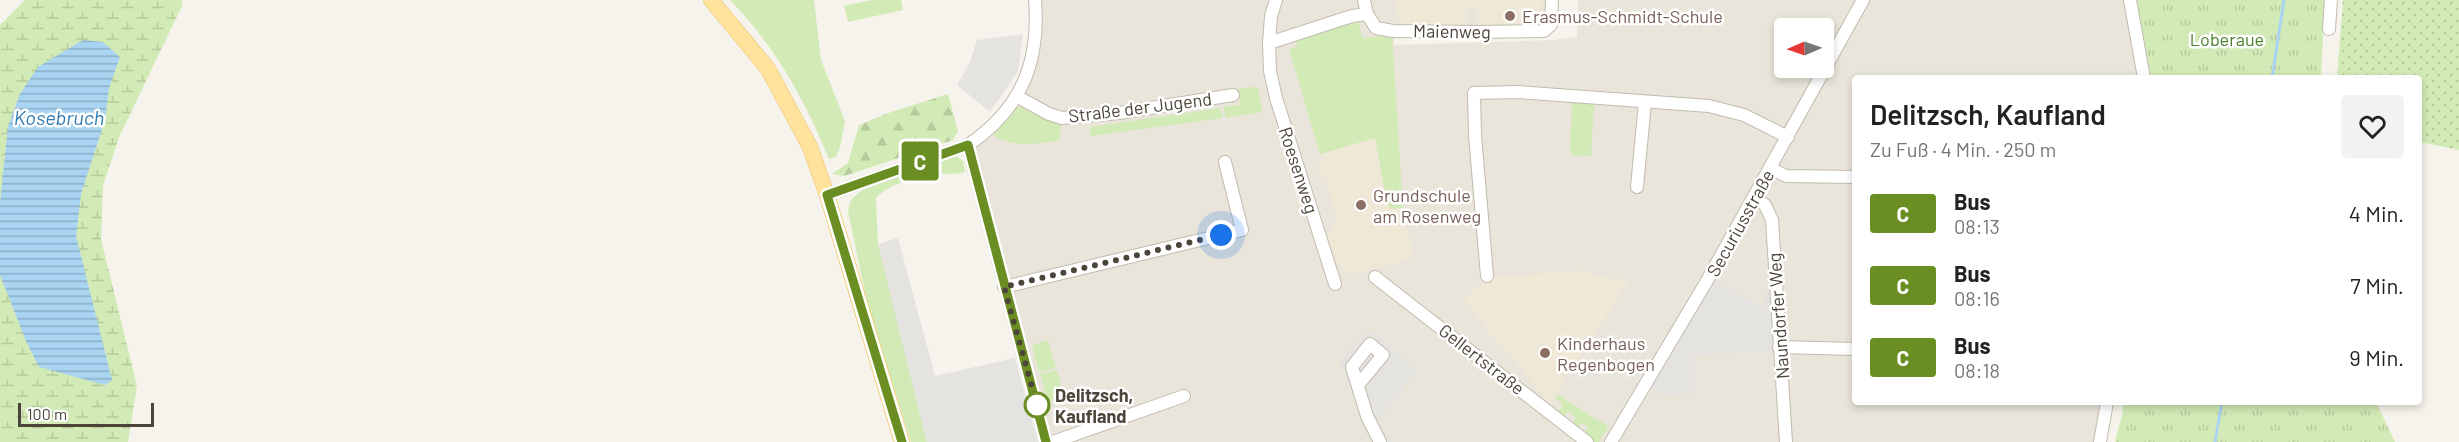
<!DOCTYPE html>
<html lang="de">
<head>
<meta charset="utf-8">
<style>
  :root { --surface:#fff; --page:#f2f2f2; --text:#222; --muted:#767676 }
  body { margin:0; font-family:Barlow,sans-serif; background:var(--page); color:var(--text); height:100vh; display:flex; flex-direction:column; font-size:22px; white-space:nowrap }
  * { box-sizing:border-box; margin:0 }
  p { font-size:20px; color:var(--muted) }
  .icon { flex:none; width:33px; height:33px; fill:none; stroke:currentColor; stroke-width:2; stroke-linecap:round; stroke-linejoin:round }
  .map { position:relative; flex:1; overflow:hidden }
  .details { position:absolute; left:1852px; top:75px; width:570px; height:330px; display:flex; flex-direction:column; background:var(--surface); border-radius:6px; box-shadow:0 3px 9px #0003 }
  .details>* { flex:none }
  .badge { padding:0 12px; border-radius:4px; font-size:21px; line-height:39px }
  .needle { width:39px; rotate:268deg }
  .buttons { position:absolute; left:1774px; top:18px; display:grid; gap:12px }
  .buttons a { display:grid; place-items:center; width:60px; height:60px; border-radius:6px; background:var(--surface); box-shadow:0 3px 9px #0003; font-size:30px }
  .scale { position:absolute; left:18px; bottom:15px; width:136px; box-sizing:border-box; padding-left:6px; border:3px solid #4b4439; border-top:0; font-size:16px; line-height:21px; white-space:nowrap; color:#4b4439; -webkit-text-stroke:4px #fff; paint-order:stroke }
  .you { position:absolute; width:30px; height:30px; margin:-15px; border:4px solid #fff; border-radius:50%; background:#1a73e8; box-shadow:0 0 0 9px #1a73e833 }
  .map>.badge { position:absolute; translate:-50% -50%; box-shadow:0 0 0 3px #fff }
  .round { display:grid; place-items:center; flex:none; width:63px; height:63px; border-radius:6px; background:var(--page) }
  .headline { display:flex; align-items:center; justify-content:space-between; height:102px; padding:0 18px }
  h1 { font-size:28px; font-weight:600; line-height:45px }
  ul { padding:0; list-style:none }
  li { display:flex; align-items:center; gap:18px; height:72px; padding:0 18px }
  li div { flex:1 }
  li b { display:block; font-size:22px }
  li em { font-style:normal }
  li .badge { min-width:66px; font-weight:700; text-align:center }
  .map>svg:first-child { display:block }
  .residential { fill:#eae5da; fill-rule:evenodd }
  .education { fill:#efe8d6 }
  .grass { fill:#d2eab5 }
  .forest { fill:url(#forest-firs) }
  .wetland { fill:url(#wetland-marsh) }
  .park { fill:url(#park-tufts) }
  .garden { fill:url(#garden-dots) }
  .parking { fill:#e5e3e0 }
  .water { fill:url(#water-rules) }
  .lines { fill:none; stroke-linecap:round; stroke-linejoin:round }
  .stream { stroke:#a9d4f2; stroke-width:3 }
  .minor-casing { stroke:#c2bbae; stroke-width:14 }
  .major-casing { stroke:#e6c16a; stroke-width:16 }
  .minor { stroke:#fff; stroke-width:12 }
  .major { stroke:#ffe39c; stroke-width:15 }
  .line-casing { stroke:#fff; stroke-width:14 }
  .line { stroke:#6b8e23; stroke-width:9 }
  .walk { stroke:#4b4439; stroke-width:6; stroke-dasharray:0 10.8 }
  .education-dot { fill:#8d6e63; stroke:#fff; stroke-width:2 }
  .stop-dot { fill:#fff; stroke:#6b8e23; stroke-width:3 }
  .labels { text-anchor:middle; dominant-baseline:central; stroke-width:5; stroke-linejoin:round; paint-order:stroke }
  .education-label { font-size:18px; fill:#785e54; stroke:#fff; text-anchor:start }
  .street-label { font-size:18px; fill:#4b4439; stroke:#fff }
  .park-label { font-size:18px; fill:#4a7f2a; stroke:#fff }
  .stop-label { font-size:18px; font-weight:bold; fill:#4b4439; stroke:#fff; text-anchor:start }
  .water-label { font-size:20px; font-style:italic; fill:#2e7ab2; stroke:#fff }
</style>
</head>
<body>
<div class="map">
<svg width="2459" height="442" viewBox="0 0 2459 442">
  <defs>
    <pattern id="forest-firs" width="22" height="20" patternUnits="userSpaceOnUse" patternTransform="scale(1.5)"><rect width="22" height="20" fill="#d2eab5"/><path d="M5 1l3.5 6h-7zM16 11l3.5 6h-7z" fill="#b6ca9c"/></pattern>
    <pattern id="wetland-marsh" width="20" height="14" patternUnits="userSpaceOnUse" patternTransform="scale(1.5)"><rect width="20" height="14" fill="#d2eab5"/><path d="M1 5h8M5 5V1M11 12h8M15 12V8" fill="none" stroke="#b6ca9c"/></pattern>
    <pattern id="park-tufts" width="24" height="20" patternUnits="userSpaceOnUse" patternTransform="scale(1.5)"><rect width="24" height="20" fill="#d2eab5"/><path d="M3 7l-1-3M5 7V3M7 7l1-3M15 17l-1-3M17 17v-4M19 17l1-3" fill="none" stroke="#b6ca9c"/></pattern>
    <pattern id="garden-dots" width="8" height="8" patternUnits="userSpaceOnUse" patternTransform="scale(1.5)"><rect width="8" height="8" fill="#d2eab5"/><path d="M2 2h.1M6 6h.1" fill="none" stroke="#b6ca9c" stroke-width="1.8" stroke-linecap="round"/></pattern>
    <pattern id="water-rules" width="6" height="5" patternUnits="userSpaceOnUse" patternTransform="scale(1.5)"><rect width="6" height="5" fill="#a9d4f2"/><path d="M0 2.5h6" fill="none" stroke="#8caec5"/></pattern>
  </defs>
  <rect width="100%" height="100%" fill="#f6f3ec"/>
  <!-- residential -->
  <path class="residential" d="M1035,0H1545V27L1393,29L1394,45L1554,40L1577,37L1578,0H2130L2144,78H1856V402H2108L2102,442H1046L968,145L985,133L1024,81ZM1785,28H1824V68H1785Z"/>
  <!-- education -->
  <g class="education">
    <path d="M1394,0H1542V26H1478V7L1466,6V25L1401,26Z"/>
    <path d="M1375,138L1387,202L1391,209L1403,208L1413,258L1351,275L1345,272L1339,262L1334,258L1328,237L1337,219L1326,181L1322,182L1317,164L1322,162L1320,154Z"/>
    <path d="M1583,271L1598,277L1629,280L1550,403L1464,301L1483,283H1492V277Z"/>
  </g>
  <!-- grass -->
  <g class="grass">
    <path d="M730,0H814L821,60L845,121L840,147L836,157L829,159C806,102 774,44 730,0Z"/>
    <path d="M872,0H901L903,10L848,22L844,6Z"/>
    <path d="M1352,17L1358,22L1363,38L1392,35L1403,208L1391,209L1387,202L1375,138L1320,154L1289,49L1297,46L1295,36Z"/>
    <path d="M1254,87L1258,88L1262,112L1226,118L1223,107L1240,105L1238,89Z"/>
    <path d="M1572,100L1594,102L1591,156L1570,155Z"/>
    <path d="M1018,107H1024L1059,121L1061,125L1060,140C1040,144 1007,148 992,134L1013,110Z"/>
    <path d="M1220,108L1223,118L1091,136L1090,127Z"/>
    <path d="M958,157L963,161L965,172C954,175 947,173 937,174C918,176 888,184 876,198L878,244L927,442H911L867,302L848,211C849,204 851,199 856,195C871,182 939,157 958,157Z"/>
    <path d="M1048,340L1056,368L1039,372L1032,345Z"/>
    <path d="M1057,370L1064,397L1048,402L1040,374Z"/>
    <path d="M1559,395L1594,418L1609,426L1599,442H1594L1583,434L1588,427L1582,423L1577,429L1571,424L1576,418L1568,411L1563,418L1557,413L1563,405L1555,397Z"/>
  </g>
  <!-- forest -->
  <path class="forest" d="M948,94L958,131L953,140L844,176L832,174L848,163L859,125L891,112Z"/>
  <!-- wetland -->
  <path class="wetland" d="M25,0H182V6L120,135L103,185L101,239L137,386L128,442H0V25Z"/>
  <!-- park -->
  <g class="park">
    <path d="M2130,0H2325L2321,78H2144Z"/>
    <path d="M2122,402H2376L2395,442H2115L2123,411Z"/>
  </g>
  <!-- garden -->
  <path class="garden" d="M2343,0H2459V150L2420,142V78H2337Z"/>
  <!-- parking -->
  <g class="parking">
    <path d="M1023,34L1018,71L990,112L957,85L970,62L977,40Z"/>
    <path d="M898,238L935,376L1015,358L1038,442H927L878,244Z"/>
    <path d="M1709,277L1760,306H1765V293L1776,292L1779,351L1694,355L1695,393L1664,395L1644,385Z"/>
    <path d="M1368,329L1418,370L1378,420L1392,442H1374L1362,421L1340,362Z"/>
  </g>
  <!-- water -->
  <path class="water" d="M83,40L103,42L120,57L109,88L105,120L81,194L76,236L112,380L105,385L39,367L26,341L0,275V203L8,126L20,94L38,67Z"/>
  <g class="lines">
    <!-- stream -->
    <g class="stream">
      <path d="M2272,78L2284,0"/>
      <path d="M2215,442L2222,402"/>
    </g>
    <!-- minor casing -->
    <g class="minor-casing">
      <g id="minor">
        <path d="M1364,0L1367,14L1376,28L1393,31L1478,32L1544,31L1551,25L1552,0"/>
        <path d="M2130,0L2144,78"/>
        <path d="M2329,29L2331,0"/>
        <path d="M1269,43L1271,16L1276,0"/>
        <path d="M1016,96L1049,114L1062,118L1119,113L1233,95"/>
        <path d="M968,145L1046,442"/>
        <path d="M1770,168L1786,176L1856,177"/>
        <path d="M1637,187L1645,102"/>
        <path d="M827,195L968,145C1021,109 1040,63 1035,0"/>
        <path d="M1754,197L1765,205L1772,220L1786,442"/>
        <path d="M1487,276L1475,135L1474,93L1518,92L1709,106L1744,115L1788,137"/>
        <path d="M1375,277L1587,442"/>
        <path d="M1335,284L1276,98L1270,71L1269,43L1352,16L1367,14"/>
        <path d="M1004,287L1242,230L1225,162"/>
        <path d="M1779,347L1856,349"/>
        <path d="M1358,385L1383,355L1370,344L1352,367L1367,416L1380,442"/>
        <path d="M1053,442L1184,396"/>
        <path d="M1611,442L1708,279L1863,0"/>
        <path d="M2100,442L2107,402"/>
      </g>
    </g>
    <!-- major casing -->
    <g class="major-casing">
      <path id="major" d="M711,0L768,69L810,147L827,195L902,442"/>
    </g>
    <!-- minor -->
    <use href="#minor" class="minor"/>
    <!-- major -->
    <use href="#major" class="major"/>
  </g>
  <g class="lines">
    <!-- line casing -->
    <g class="line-casing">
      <path id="line" d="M902,442L827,195L968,145L1046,442"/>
    </g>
    <!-- line -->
    <use href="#line" class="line"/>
    <!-- walk -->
    <path class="walk" d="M1037,405L1004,287L1221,235"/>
  </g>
  <!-- markers -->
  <g class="education-dot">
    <circle cx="1510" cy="16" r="6"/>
    <circle cx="1361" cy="205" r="6"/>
    <circle cx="1545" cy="353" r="6"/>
  </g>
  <circle class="stop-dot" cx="1037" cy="405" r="12"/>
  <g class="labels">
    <!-- education labels -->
    <g class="education-label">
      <text x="1522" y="16">Erasmus-Schmidt-Schule</text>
      <text x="1373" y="195">Grundschule<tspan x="1373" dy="21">am Rosenweg</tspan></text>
      <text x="1557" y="343">Kinderhaus<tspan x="1557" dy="21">Regenbogen</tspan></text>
    </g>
    <!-- street labels -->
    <g class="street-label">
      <text transform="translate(1452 31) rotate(1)">Maienweg</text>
      <text transform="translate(1140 107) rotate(-7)">Straße der Jugend</text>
      <text transform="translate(1299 170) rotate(72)">Roesenweg</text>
      <text transform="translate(1740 223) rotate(-61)">Securiusstraße</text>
      <text transform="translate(1778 316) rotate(-94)">Naundorfer Weg</text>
      <text transform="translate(1482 359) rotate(38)">Gellertstraße</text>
    </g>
    <!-- park labels -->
    <g class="park-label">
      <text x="2227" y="39">Loberaue</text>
    </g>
    <!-- stop labels -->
    <g class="stop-label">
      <text x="1055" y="395">Delitzsch,<tspan x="1055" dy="21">Kaufland</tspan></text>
    </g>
    <!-- water labels -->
    <g class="water-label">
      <text x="59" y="117">Kosebruch</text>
    </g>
  </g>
</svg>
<div class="buttons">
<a><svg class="needle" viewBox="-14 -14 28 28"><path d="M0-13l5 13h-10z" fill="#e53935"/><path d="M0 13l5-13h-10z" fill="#767676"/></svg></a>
</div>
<div class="scale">100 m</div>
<div class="you" style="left:1221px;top:235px"></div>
<b class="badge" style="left:920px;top:161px;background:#6b8e23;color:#fff">C</b>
<section class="details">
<div class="headline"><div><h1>Delitzsch, Kaufland</h1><p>Zu Fuß · 4 Min. · 250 m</p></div><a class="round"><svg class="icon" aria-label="heart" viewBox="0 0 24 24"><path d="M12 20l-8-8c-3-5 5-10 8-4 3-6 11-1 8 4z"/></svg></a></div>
<ul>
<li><span class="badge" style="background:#6b8e23;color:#fff">C</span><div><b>Bus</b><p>08:13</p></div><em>4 Min.</em></li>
<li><span class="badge" style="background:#6b8e23;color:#fff">C</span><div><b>Bus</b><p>08:16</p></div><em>7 Min.</em></li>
<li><span class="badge" style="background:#6b8e23;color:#fff">C</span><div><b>Bus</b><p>08:18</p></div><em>9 Min.</em></li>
</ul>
</section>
</div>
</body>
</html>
